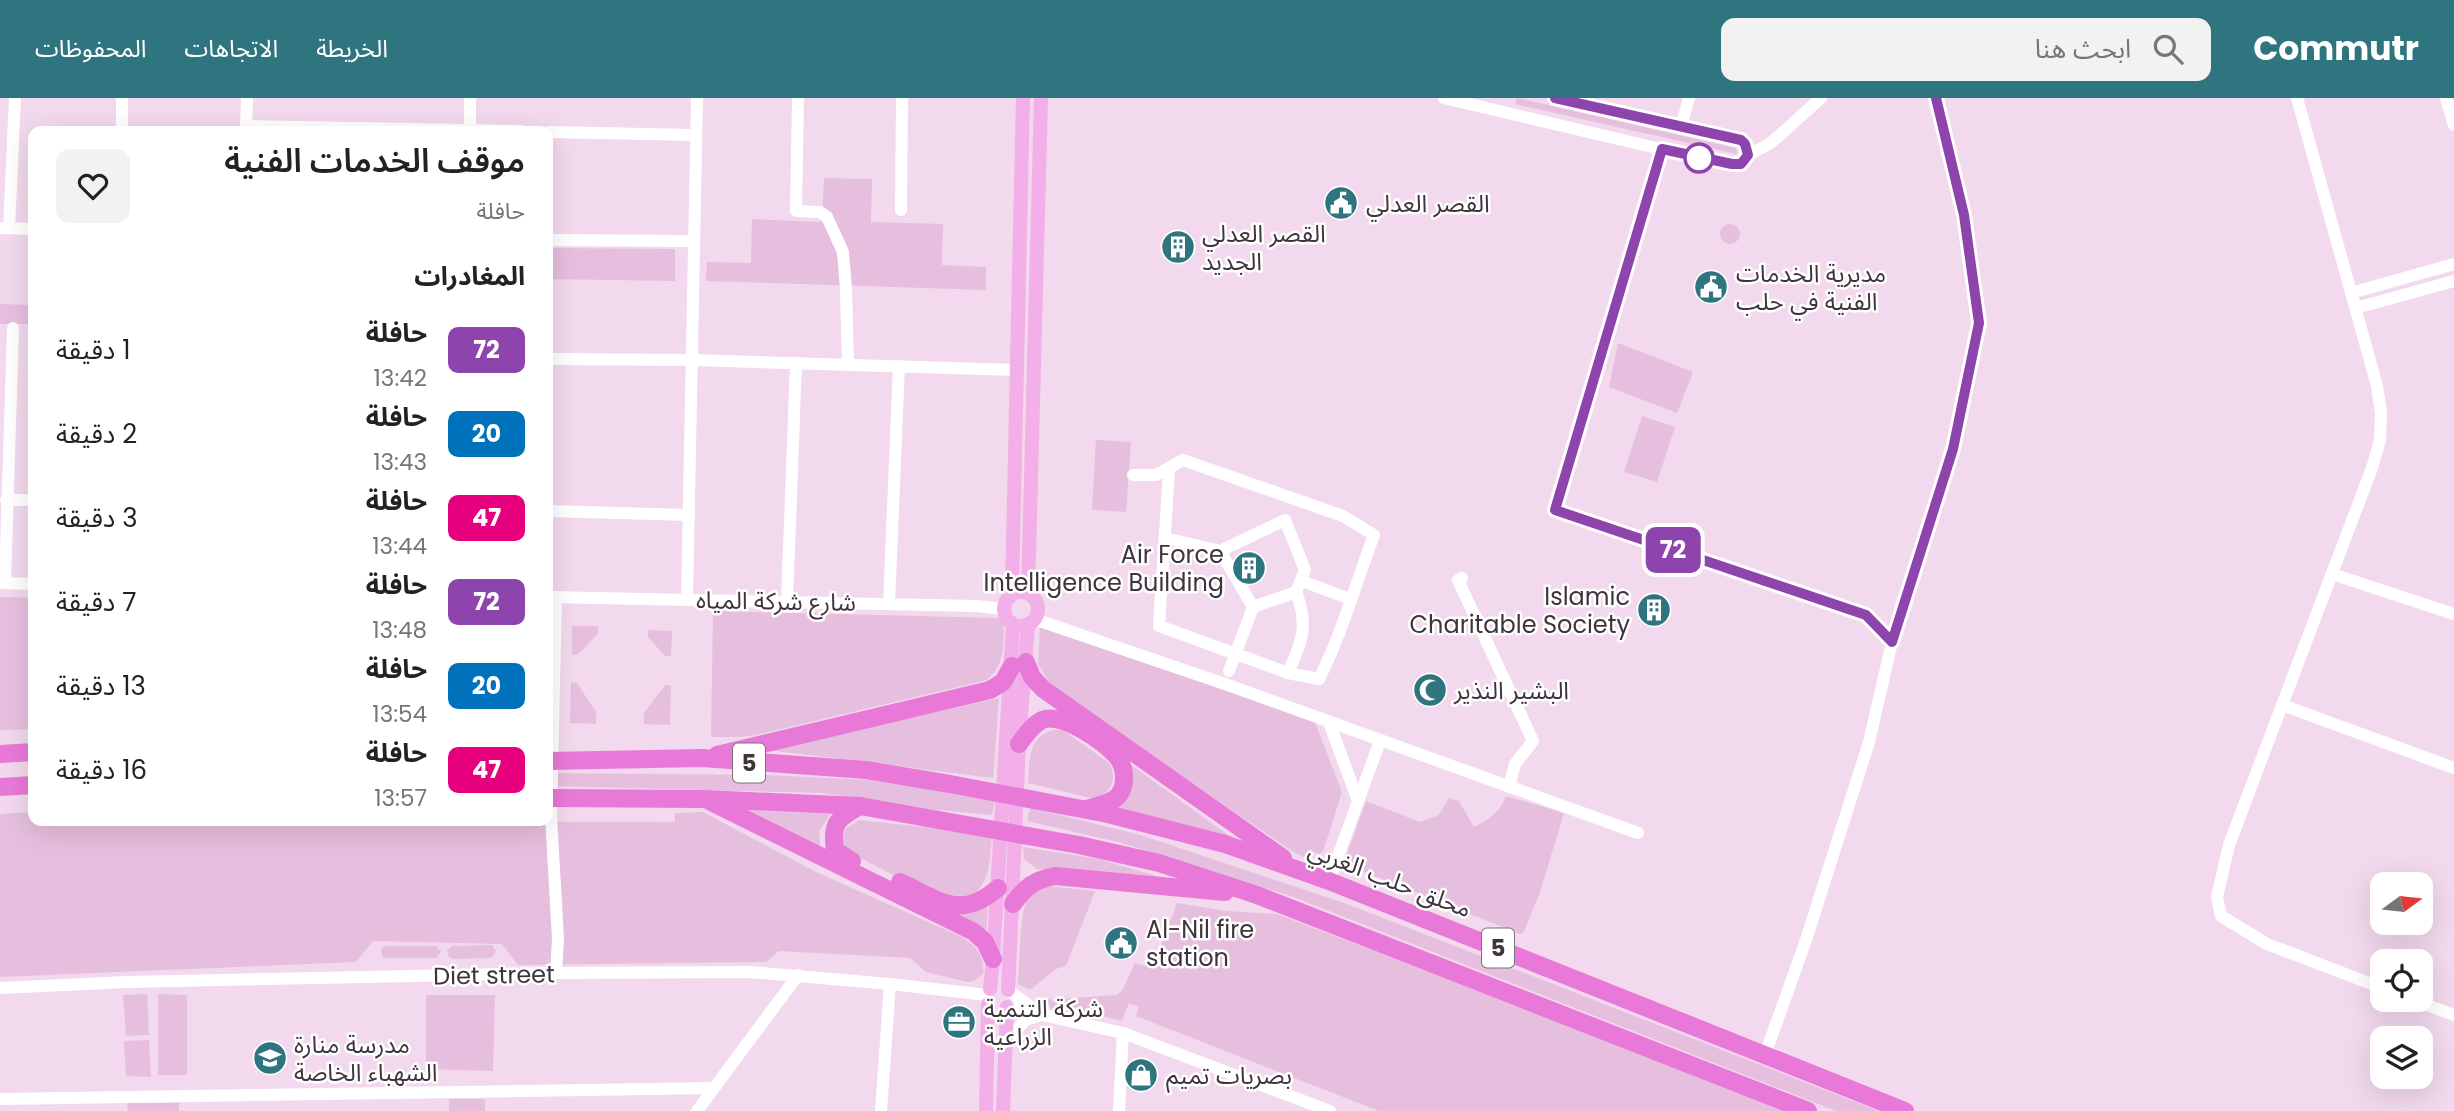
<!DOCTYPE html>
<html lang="ar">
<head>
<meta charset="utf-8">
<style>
  :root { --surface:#fff; --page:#f2f2f2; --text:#222; --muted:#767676; --accent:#2e7580 }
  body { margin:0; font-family:Poppins,"Noto Sans Arabic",sans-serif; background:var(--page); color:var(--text); direction:rtl; height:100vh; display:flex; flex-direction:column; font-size:26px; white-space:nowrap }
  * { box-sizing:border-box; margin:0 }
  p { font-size:23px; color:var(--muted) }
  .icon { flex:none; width:38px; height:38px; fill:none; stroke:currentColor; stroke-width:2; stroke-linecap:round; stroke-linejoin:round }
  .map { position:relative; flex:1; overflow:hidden; direction:ltr }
  .sheet { position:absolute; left:28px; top:28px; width:525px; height:700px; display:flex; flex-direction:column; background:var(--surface); border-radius:14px; box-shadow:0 7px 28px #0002; direction:rtl }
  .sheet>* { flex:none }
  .badge { padding:0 14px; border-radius:10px; font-size:24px; line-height:46px }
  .needle { width:46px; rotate:75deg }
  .controls { position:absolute; left:2370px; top:774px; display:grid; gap:14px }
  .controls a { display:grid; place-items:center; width:63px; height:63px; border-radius:14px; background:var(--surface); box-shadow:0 7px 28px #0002; font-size:35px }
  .map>.badge { position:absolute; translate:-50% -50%; box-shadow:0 0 0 4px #fff }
  h2 { padding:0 28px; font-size:26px; line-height:63px }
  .round { display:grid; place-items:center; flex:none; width:74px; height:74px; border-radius:14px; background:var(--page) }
  .summary { display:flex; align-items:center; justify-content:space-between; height:119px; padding:0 28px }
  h1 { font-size:33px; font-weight:600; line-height:52px }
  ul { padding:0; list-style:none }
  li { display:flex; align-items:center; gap:21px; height:84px; padding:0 28px }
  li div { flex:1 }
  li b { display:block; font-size:26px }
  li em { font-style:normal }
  li .badge { min-width:77px; font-weight:700; text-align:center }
  header { display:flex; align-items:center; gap:42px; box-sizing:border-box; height:98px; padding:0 35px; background:var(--accent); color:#fff }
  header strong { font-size:33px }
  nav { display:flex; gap:38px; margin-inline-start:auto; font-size:24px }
  .search { width:490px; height:63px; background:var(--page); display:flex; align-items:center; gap:18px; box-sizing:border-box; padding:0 24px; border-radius:14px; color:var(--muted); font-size:26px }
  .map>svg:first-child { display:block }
  .green { fill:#e6bfde }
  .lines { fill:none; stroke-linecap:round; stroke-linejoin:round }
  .minor { stroke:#fff; stroke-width:12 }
  .major { stroke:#f2afe8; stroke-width:14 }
  .highway { stroke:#e979d8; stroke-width:18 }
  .line-casing { stroke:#fff; stroke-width:16 }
  .line { stroke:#8e44ad; stroke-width:10 }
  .stop-dot { fill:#fff; stroke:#8e44ad; stroke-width:3.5 }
  .labels { text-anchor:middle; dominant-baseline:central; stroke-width:5; stroke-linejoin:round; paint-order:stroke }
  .shield { fill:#fff; stroke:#787276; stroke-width:2 }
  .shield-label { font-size:23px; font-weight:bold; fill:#3e353c }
  .poi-label { font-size:24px; fill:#3e353c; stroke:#fff; text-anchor:start }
  .street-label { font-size:24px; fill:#3e353c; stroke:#fff }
</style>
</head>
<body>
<header>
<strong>Commutr</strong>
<div class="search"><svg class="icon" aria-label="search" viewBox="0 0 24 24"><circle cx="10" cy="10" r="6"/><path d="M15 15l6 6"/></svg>ابحث هنا</div>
<nav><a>الخريطة</a><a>الاتجاهات</a><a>المحفوظات</a></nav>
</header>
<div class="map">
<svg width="2454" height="1013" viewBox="0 0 2454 1013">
  <rect width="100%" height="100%" fill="#f2d9ed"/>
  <!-- green -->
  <g class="green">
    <path d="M1517,0L1735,50L1737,56L1515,6Z"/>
    <path d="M824,80L872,81L871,124L943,126L942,167L986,169V192L706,183L707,164L751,165L752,121L822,124Z"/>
    <circle cx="1730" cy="136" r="10"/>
    <path d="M548,150L675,151V183L548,181Z"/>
    <path d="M0,206L33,207V226H0Z"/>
    <path d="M1618,245L1693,274L1677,315L1609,289Z"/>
    <path d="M1642,318L1675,329L1657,384L1624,374Z"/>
    <path d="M1096,342L1131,344L1126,414L1092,412Z"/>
    <path d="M0,499L33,500V631L0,632Z"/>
    <path d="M713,513L998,520L1004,524C1003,548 1006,565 987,582L760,636L742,639H711Z"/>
    <path d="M572,528H598V536L578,556L572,557Z"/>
    <path d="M1040,529L1314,622L1342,694L1324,751L1319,757L1314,754L1304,759L1295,755L1053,591L1038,566Z"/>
    <path d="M648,532L672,533L671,558H665L648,539Z"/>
    <path d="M571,584L577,585L596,614V626L570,625Z"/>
    <path d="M665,587H671L670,627L644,626V615Z"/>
    <path d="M999,600L993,680L768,652Z"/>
    <path d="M1054,632H1063L1109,665C1118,681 1111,695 1095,701L1028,685C1030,662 1027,639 1054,632Z"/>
    <path d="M1127,664L1239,745L1116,708Z"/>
    <path d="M548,675L767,677L868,682L995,701L992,717L927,711L821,695L548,688Z"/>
    <path d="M1506,698L1564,715L1539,797L1523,835L1520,836L1352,769L1348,764L1347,756L1366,703L1420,724L1439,717L1449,700L1459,703L1474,729C1489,722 1500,714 1506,698Z"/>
    <path d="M1030,710L1141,737L1347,806L1879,1013H1836L1291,798L1118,744L1027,723Z"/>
    <path d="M741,712L830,716L819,734L821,756Z"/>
    <path d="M33,714V723L675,724V715L703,714L816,774L962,839C976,848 985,858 983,876L974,883L968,884L926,874L910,860L779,853L766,864L518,867L502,846L373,843L356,864L0,879V716Z"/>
    <path d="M859,722L934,730L992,740C989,766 990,787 967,802L916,789L847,753L842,746L845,731Z"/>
    <path d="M1023,749L1099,761L1197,790L1037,771L1024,761Z"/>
    <path d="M1048,788L1095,793L1066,868L1056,871L1030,892L1018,886C1020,869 1019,809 1029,798C1033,792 1042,791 1048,788Z"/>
    <path d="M988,803L986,839L953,816Z"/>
    <path d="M1177,805L1226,813L1277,816L1794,1013H1379L1136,918L1139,909L1129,905L1122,923L1059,907L1057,913L1051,911L1047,902L1050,900L1053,904L1061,901L1116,897L1122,893L1135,865L1153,870Z"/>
    <path d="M492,847L496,853L491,860L454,861L449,859L447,853L452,848Z"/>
    <path d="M390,848H436L441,854L436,860H383L381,854L383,849Z"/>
    <path d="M147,896L149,937L126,938L123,897Z"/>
    <path d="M158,896L187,897V977H158Z"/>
    <path d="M426,897H495L493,973L426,971Z"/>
    <path d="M149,942L151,979L126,978L124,943Z"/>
    <rect x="449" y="1001" width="36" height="12"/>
    <path d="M127,1005H179V1013H128Z"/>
  </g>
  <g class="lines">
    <!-- minor -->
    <g class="minor">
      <path d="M798,0L796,113L820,114L827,119L843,154L846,191L848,267"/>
      <path d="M1444,0L1699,60L1741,66L1748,57L1745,46L1741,42L1555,0"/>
      <path d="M2297,0L2377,288L2381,315L2380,342L2372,370L2229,747L2217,799L2221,818L2267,846L2382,890"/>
      <path d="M2446,0L2454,27"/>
      <path d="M246,28L521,33"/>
      <path d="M1681,29L1689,0"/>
      <path d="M470,32V0"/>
      <path d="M122,33V0"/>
      <path d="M246,33L247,0"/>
      <path d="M548,34L696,37"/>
      <path d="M1662,51L1555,412L1866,517L1892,544"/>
      <path d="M1748,57L1771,45L1821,0"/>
      <path d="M901,112L902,0"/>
      <path d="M0,130L33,131"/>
      <path d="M9,130L15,0"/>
      <path d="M548,142L694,143"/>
      <path d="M2351,195L2454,166"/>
      <path d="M2356,210L2454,183"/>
      <path d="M548,261L692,262L1017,272"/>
      <path d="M1133,377H1156L1183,362L1343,418L1374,437C1356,485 1342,535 1319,581L1288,575L1159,528L1169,372"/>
      <path d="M6,402H33"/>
      <path d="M548,413L689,417"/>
      <path d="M1285,422L1305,472L1296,494L1253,509L1220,453Z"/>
      <path d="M1165,440L1220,453"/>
      <path d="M2332,476L2454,516"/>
      <path d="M1462,480L1458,482L1533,643L1515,666L1509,689"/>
      <path d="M1302,483L1350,501"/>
      <path d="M0,485L33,486"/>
      <path d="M5,485L13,230"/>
      <path d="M548,499L977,508L1003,511"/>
      <path d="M687,501L697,0"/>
      <path d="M787,503L796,265"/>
      <path d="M889,506L899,268"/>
      <path d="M1034,521L1225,586L1638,735"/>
      <path d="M1229,573L1253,509"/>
      <path d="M1288,575C1302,544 1309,527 1296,494"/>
      <path d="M2282,607L2454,670"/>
      <path d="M1329,624L1358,703"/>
      <path d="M1329,783L1380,643"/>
      <path d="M556,875L558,841L551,718L556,499"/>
      <path d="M0,890L127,884L556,875L750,874L890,886L987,897"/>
      <path d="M1008,892L1039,915"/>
      <path d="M2411,901L2454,917"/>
      <path d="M1007,909L1123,935L1330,1013"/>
      <path d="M1006,945L1025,922L1038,918"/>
      <path d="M1765,957L1806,842L1869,644L1892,544L1953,351L1979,225L1964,117L1936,0"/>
      <path d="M0,1001L713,990"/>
      <path d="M697,1013L798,877"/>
      <path d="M881,1013L890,886"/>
      <path d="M1119,1013L1123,935"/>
    </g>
    <!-- major -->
    <g class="major">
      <circle cx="1021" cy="511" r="17"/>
      <path d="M1028,495L1041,0"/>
      <path d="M1009,498L1012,489L1023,0"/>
      <path d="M990,891L993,861L1013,526"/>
      <path d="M1008,892L1019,646L1028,526"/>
      <path d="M986,1013L988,906"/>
      <path d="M1003,1013L1007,909"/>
    </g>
    <!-- highway -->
    <g class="highway">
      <path d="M1026,564L1032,579L1043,591L1283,760"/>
      <path d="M1019,646C1025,638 1032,627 1042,622C1062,614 1105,644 1117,659C1127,671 1127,694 1113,702C1105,707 1095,708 1087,711"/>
      <path d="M0,656L33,654"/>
      <path d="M717,657L990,592L1003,584L1012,568"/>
      <path d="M548,663L702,660L866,672L950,686L1108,716L1225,746L1329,783L1905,1013"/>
      <path d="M0,689L33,687"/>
      <path d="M548,700L704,701L860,708L1079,747L1159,765L1257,797L1808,1013"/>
      <path d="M711,704L974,834L985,844L993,861"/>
      <path d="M852,763L835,752C831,725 837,721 860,708"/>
      <path d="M900,784C939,802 960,823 998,790"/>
      <path d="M1013,806C1025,789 1034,782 1055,778L1225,794"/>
    </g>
  </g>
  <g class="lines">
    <!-- line casing -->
    <g class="line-casing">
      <path id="line" d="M1555,0L1741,42L1745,46L1748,57L1741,66H1732L1662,51L1555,412L1866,517L1892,544L1953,351L1979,225L1964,117L1936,0"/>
    </g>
    <!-- line -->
    <use href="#line" class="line"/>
  </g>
  <!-- icons -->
  <defs>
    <g id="civic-disc" transform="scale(1.75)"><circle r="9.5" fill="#2e7580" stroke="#fff"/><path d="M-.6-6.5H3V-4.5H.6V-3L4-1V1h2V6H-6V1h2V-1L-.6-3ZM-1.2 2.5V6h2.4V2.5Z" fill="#fff"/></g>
    <g id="building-disc" transform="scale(1.75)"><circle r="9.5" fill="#2e7580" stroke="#fff"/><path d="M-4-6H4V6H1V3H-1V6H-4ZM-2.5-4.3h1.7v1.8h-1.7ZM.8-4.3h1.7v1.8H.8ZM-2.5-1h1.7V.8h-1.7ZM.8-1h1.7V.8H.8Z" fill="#fff"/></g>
    <g id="mosque-disc" transform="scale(1.75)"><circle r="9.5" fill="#2e7580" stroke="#fff"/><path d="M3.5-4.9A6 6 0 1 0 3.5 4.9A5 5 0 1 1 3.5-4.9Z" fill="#fff"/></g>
    <g id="office-disc" transform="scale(1.75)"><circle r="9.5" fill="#2e7580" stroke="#fff"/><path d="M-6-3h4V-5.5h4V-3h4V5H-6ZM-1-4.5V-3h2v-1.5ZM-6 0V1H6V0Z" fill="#fff"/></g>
    <g id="school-disc" transform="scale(1.75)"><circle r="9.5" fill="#2e7580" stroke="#fff"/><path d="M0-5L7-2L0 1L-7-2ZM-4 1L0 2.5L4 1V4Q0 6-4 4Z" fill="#fff"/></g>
    <g id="shop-disc" transform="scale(1.75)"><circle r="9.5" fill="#2e7580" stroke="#fff"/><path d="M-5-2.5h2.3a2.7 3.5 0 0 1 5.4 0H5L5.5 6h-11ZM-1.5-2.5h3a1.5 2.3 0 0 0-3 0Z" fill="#fff"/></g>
  </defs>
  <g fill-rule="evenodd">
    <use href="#civic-disc" x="1341" y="105"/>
    <use href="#building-disc" x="1178" y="149"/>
    <use href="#civic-disc" x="1711" y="189"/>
    <use href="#building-disc" x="1249" y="470"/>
    <use href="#building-disc" x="1654" y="512"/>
    <use href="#mosque-disc" x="1430" y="592"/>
    <use href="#civic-disc" x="1121" y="845"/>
    <use href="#office-disc" x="959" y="924"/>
    <use href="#school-disc" x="270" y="960"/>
    <use href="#shop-disc" x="1141" y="977"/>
  </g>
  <!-- markers -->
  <circle class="stop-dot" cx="1699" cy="60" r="14"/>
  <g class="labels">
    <!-- shield labels -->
    <g class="shield">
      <rect x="733" y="645.5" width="32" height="39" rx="5"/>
      <rect x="1482" y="830.5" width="32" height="39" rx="5"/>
    </g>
    <g class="shield-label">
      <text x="749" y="665">5</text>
      <text x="1498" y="850">5</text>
    </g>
    <!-- poi labels -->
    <g class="poi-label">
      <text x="1366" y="105">القصر العدلي</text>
      <text x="1202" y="135">القصر العدلي<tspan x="1202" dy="28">الجديد</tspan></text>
      <text x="1736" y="175">مديرية الخدمات<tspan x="1736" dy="28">الفنية في حلب</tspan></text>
      <text x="1224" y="456" text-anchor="end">Air Force<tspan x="1224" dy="28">Intelligence Building</tspan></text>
      <text x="1630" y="498" text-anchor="end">Islamic<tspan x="1630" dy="28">Charitable Society</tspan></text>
      <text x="1454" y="592">البشير النذير</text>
      <text x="1146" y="831">Al-Nil fire<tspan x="1146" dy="28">station</tspan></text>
      <text x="984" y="910">شركة التنمية<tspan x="984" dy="28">الزراعية</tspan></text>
      <text x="294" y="946">مدرسة منارة<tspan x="294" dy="28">الشهباء الخاصة</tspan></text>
      <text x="1166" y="977">بصريات تميم</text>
    </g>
    <!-- street labels -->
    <g class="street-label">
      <text transform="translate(776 503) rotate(1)">شارع شركة المياه</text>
      <text transform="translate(1390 781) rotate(21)">محلق حلب الغربي</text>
      <text transform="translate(494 877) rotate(-1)">Diet street</text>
    </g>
  </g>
</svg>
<div class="controls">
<a><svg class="needle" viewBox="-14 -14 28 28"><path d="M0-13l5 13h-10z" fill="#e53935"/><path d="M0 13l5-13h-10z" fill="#767676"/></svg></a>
<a><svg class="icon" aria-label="locate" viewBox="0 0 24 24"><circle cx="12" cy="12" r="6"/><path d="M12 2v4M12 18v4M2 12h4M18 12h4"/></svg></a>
<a><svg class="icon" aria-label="layers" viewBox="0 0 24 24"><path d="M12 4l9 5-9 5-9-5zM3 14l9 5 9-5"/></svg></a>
</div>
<b class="badge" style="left:1673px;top:452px;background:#8e44ad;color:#fff">72</b>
<section class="sheet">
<div class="summary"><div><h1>موقف الخدمات الفنية</h1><p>حافلة</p></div><a class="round"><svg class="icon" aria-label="heart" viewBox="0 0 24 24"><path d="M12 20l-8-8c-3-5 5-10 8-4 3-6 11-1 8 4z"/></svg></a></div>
<h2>المغادرات</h2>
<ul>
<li><span class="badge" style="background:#8e44ad;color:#fff">72</span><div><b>حافلة</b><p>13:42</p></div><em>1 دقيقة</em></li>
<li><span class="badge" style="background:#0072bc;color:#fff">20</span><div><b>حافلة</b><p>13:43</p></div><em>2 دقيقة</em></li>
<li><span class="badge" style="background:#e6007e;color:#fff">47</span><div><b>حافلة</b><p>13:44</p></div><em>3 دقيقة</em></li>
<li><span class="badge" style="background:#8e44ad;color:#fff">72</span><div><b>حافلة</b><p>13:48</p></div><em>7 دقيقة</em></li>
<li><span class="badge" style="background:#0072bc;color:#fff">20</span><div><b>حافلة</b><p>13:54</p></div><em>13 دقيقة</em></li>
<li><span class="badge" style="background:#e6007e;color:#fff">47</span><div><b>حافلة</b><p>13:57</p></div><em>16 دقيقة</em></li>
</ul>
</section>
</div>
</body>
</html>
